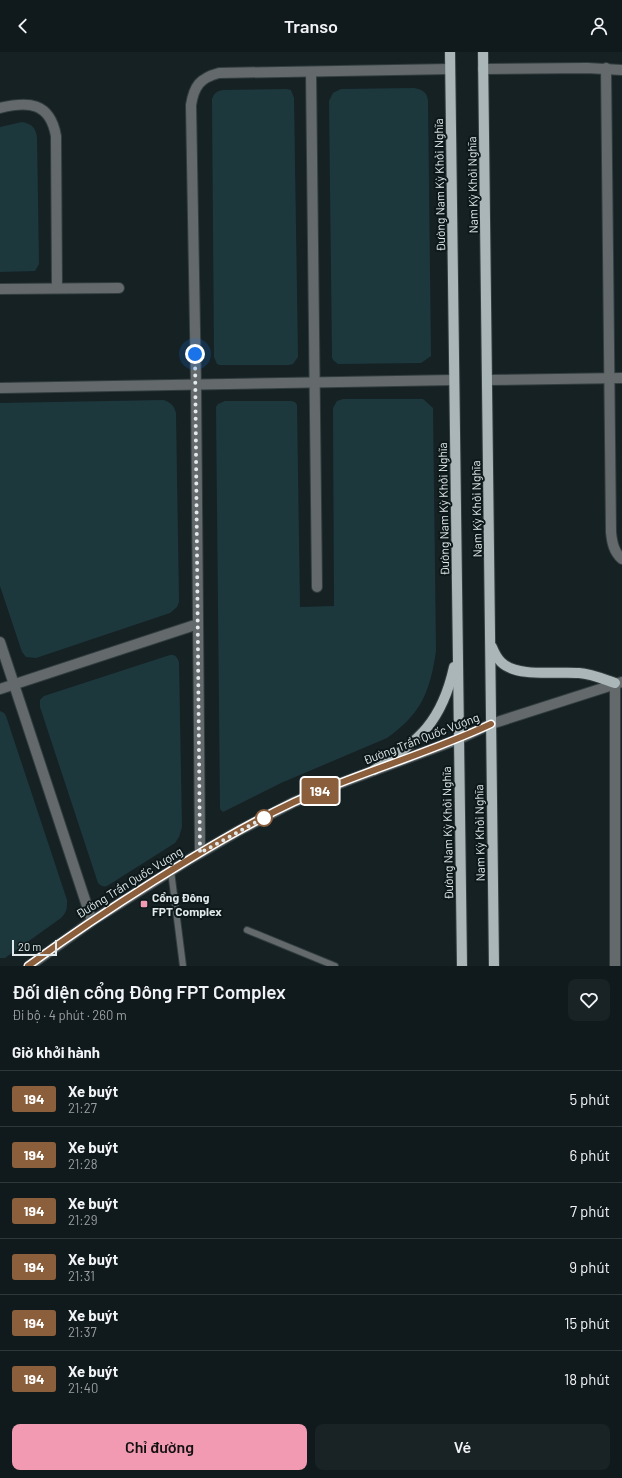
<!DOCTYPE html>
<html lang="vi">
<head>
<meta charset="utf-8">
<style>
  :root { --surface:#10191b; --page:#192224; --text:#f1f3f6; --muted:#9ca0a3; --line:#30383a; --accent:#f19ab2 }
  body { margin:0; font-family:Barlow,sans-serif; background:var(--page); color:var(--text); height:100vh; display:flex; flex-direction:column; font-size:15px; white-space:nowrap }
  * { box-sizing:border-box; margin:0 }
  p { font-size:13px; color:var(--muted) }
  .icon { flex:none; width:22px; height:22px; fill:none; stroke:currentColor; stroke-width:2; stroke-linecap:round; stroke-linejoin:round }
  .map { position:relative; height:914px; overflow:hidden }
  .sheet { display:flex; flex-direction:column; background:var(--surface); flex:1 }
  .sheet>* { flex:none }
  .badge { padding:0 8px; border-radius:3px; font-size:14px; line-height:26px }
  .scale { position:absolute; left:12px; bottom:10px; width:45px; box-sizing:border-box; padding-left:4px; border:2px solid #e1e9ea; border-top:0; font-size:11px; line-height:14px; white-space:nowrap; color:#e1e9ea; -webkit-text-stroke:3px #0d181a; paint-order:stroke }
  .you { position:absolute; width:20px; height:20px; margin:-10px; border:3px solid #fff; border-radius:50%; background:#1a73e8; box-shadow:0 0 0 6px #1a73e833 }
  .map>.badge { position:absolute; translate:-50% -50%; box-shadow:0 0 0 2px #fff }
  h2 { padding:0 12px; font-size:15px; line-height:36px }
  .round { display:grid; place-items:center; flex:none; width:42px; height:42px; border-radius:8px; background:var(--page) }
  .headline { display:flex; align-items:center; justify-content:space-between; height:68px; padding:0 12px }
  h1 { font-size:19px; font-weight:600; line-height:30px }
  .action { display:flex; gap:8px; margin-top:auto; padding:8px 12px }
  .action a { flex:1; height:46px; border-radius:8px; background:var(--accent); color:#111; font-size:16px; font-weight:600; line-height:46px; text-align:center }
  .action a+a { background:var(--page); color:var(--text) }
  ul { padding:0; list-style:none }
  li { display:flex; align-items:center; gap:12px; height:56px; padding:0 12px; border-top:1px solid var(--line) }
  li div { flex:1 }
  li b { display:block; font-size:15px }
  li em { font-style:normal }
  li .badge { min-width:44px; font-weight:700; text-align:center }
  header { display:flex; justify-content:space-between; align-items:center; height:52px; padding:0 12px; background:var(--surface); font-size:18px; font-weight:600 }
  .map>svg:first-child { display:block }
  .green { fill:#1c383d }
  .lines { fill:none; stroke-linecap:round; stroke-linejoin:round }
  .service-casing { stroke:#323d40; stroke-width:8 }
  .minor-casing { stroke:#323d40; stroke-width:12 }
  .tertiary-casing { stroke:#323d40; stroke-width:12 }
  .primary-casing { stroke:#323d40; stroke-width:12 }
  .service { stroke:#646a6b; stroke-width:6 }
  .minor { stroke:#646a6b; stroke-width:10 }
  .tertiary { stroke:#646a6b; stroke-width:10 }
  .primary { stroke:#aab6b8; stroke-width:10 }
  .line-casing { stroke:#fff; stroke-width:9 }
  .line { stroke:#8b5e3c; stroke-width:6 }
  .walk { stroke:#e1e9ea; stroke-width:4; stroke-dasharray:0 7.2 }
  .stop-dot { fill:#fff; stroke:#8b5e3c; stroke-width:2 }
  .poi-dot { fill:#f19ab2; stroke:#0d181a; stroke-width:1.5 }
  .labels { text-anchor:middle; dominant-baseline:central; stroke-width:4; stroke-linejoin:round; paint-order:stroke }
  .street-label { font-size:12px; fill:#e1e9ea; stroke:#0d181a }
  .poi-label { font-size:12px; font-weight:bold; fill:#e1e9ea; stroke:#0d181a; text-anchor:start }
</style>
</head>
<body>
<header><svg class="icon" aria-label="back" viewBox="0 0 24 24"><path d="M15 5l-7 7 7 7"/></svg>Transo<svg class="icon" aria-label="person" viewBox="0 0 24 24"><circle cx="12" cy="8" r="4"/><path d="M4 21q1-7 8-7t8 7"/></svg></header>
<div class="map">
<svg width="622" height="914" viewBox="0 0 622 914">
  <rect width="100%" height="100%" fill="#162124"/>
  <!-- green -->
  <g class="green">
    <path d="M414,36C423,38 427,40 428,49L431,304L421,311L338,312L333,308L332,305L329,49L333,41L341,37Z"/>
    <path d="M286,37L291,38L294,46L298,305L293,312L289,313H220L217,312L214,305L212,47C214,41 217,39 223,38Z"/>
    <path d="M22,70C32,72 36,76 37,86L39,212L35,219L0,220V75Z"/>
    <path d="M343,347H423L433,356L436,599C430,640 421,662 387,686L281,731L223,760L220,757L216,355L218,352L225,349H291L295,350L297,353L300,555L334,554L333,356L337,349Z"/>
    <path d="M163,348C171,350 174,354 176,361L179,550L177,555L170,561L36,606L26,605L22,600L0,534V351Z"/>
    <path d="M170,603C175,602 177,605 179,610L182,775L179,785L175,791L107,834C103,835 101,834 98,831L40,655V648L44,644Z"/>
    <path d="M0,659L4,661L6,664L67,848C67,856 67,860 61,866L5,906H0Z"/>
  </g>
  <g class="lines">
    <!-- service casing -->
    <g class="service-casing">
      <g id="service">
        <path d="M171,819L183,914"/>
        <path d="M247,878L335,914"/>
      </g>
    </g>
    <!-- minor casing -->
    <g class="minor-casing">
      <g id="minor">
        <path d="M606,16L611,480C612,491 614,500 622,507"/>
        <path d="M483,17L587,16L622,18"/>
        <path d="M311,20L317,535"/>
        <path d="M0,56C28,49 50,50 56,84L57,236"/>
        <path d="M0,237L119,236"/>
        <path d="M487,328L622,326"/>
        <path d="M0,336L454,328"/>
        <path d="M0,590L92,869"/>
        <path d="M0,637L198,572"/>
        <path d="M200,801L196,333L191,53C194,34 200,26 219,21L450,17"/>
        <path d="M615,914V631"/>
      </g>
    </g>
    <!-- tertiary casing -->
    <g class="tertiary-casing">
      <path id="tertiary" d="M29,914L92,869L185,810L238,779L294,750L346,729L459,687L491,672L622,630"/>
    </g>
    <!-- primary casing -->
    <g class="primary-casing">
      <g id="primary">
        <path d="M450,0L462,914"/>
        <path d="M483,0L494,914"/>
        <path d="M492,595C494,600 497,606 501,610C517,626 558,619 579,621C592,622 603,627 615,631"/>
        <path d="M374,718C420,689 442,669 454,615"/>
      </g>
    </g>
    <!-- service -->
    <use href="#service" class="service"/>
    <!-- minor -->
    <use href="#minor" class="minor"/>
    <!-- tertiary -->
    <use href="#tertiary" class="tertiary"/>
    <!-- primary -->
    <use href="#primary" class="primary"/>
  </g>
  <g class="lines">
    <!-- line casing -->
    <g class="line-casing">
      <path id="line" d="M28,914C69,884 111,856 154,829C199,801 245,773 294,750C358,721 427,702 491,672"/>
    </g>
    <!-- line -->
    <use href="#line" class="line"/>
    <!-- walk -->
    <path class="walk" d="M195,302L200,801L269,763L264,766"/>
  </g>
  <!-- markers -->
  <circle class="stop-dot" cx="264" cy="766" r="8"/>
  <rect class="poi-dot" x="140" y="848" width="8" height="8" rx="2"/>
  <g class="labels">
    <!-- street labels -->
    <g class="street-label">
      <text transform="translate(439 133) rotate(-91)">Đường Nam Kỳ Khởi Nghĩa</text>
      <text transform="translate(472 133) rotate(-91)">Nam Kỳ Khởi Nghĩa</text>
      <text transform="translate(443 457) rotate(-91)">Đường Nam Kỳ Khởi Nghĩa</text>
      <text transform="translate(476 457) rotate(-91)">Nam Kỳ Khởi Nghĩa</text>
      <text transform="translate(421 686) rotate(-21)">Đường Trần Quốc Vượng</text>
      <text transform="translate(447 781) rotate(-91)">Đường Nam Kỳ Khởi Nghĩa</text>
      <text transform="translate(479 781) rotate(-91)">Nam Kỳ Khởi Nghĩa</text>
      <text transform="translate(129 830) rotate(-32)">Đường Trần Quốc Vượng</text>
    </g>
    <!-- poi labels -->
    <g class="poi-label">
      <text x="152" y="845">Cổng Đông<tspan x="152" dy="14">FPT Complex</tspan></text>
    </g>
  </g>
</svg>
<div class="scale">20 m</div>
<div class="you" style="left:195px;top:302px"></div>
<b class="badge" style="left:320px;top:739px;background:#8b5e3c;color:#fff">194</b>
</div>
<section class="sheet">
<div class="headline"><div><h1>Đối diện cổng Đông FPT Complex</h1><p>Đi bộ · 4 phút · 260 m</p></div><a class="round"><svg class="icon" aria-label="heart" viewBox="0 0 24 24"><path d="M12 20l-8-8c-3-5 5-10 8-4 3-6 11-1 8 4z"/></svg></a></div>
<h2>Giờ khởi hành</h2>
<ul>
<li><span class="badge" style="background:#8b5e3c;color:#fff">194</span><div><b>Xe buýt</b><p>21:27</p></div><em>5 phút</em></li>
<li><span class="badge" style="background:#8b5e3c;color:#fff">194</span><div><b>Xe buýt</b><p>21:28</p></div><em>6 phút</em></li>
<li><span class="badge" style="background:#8b5e3c;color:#fff">194</span><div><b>Xe buýt</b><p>21:29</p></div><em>7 phút</em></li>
<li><span class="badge" style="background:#8b5e3c;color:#fff">194</span><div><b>Xe buýt</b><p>21:31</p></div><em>9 phút</em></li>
<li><span class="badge" style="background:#8b5e3c;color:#fff">194</span><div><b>Xe buýt</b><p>21:37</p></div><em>15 phút</em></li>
<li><span class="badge" style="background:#8b5e3c;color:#fff">194</span><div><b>Xe buýt</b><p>21:40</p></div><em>18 phút</em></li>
</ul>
<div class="action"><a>Chỉ đường</a><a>Vé</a></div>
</section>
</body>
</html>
